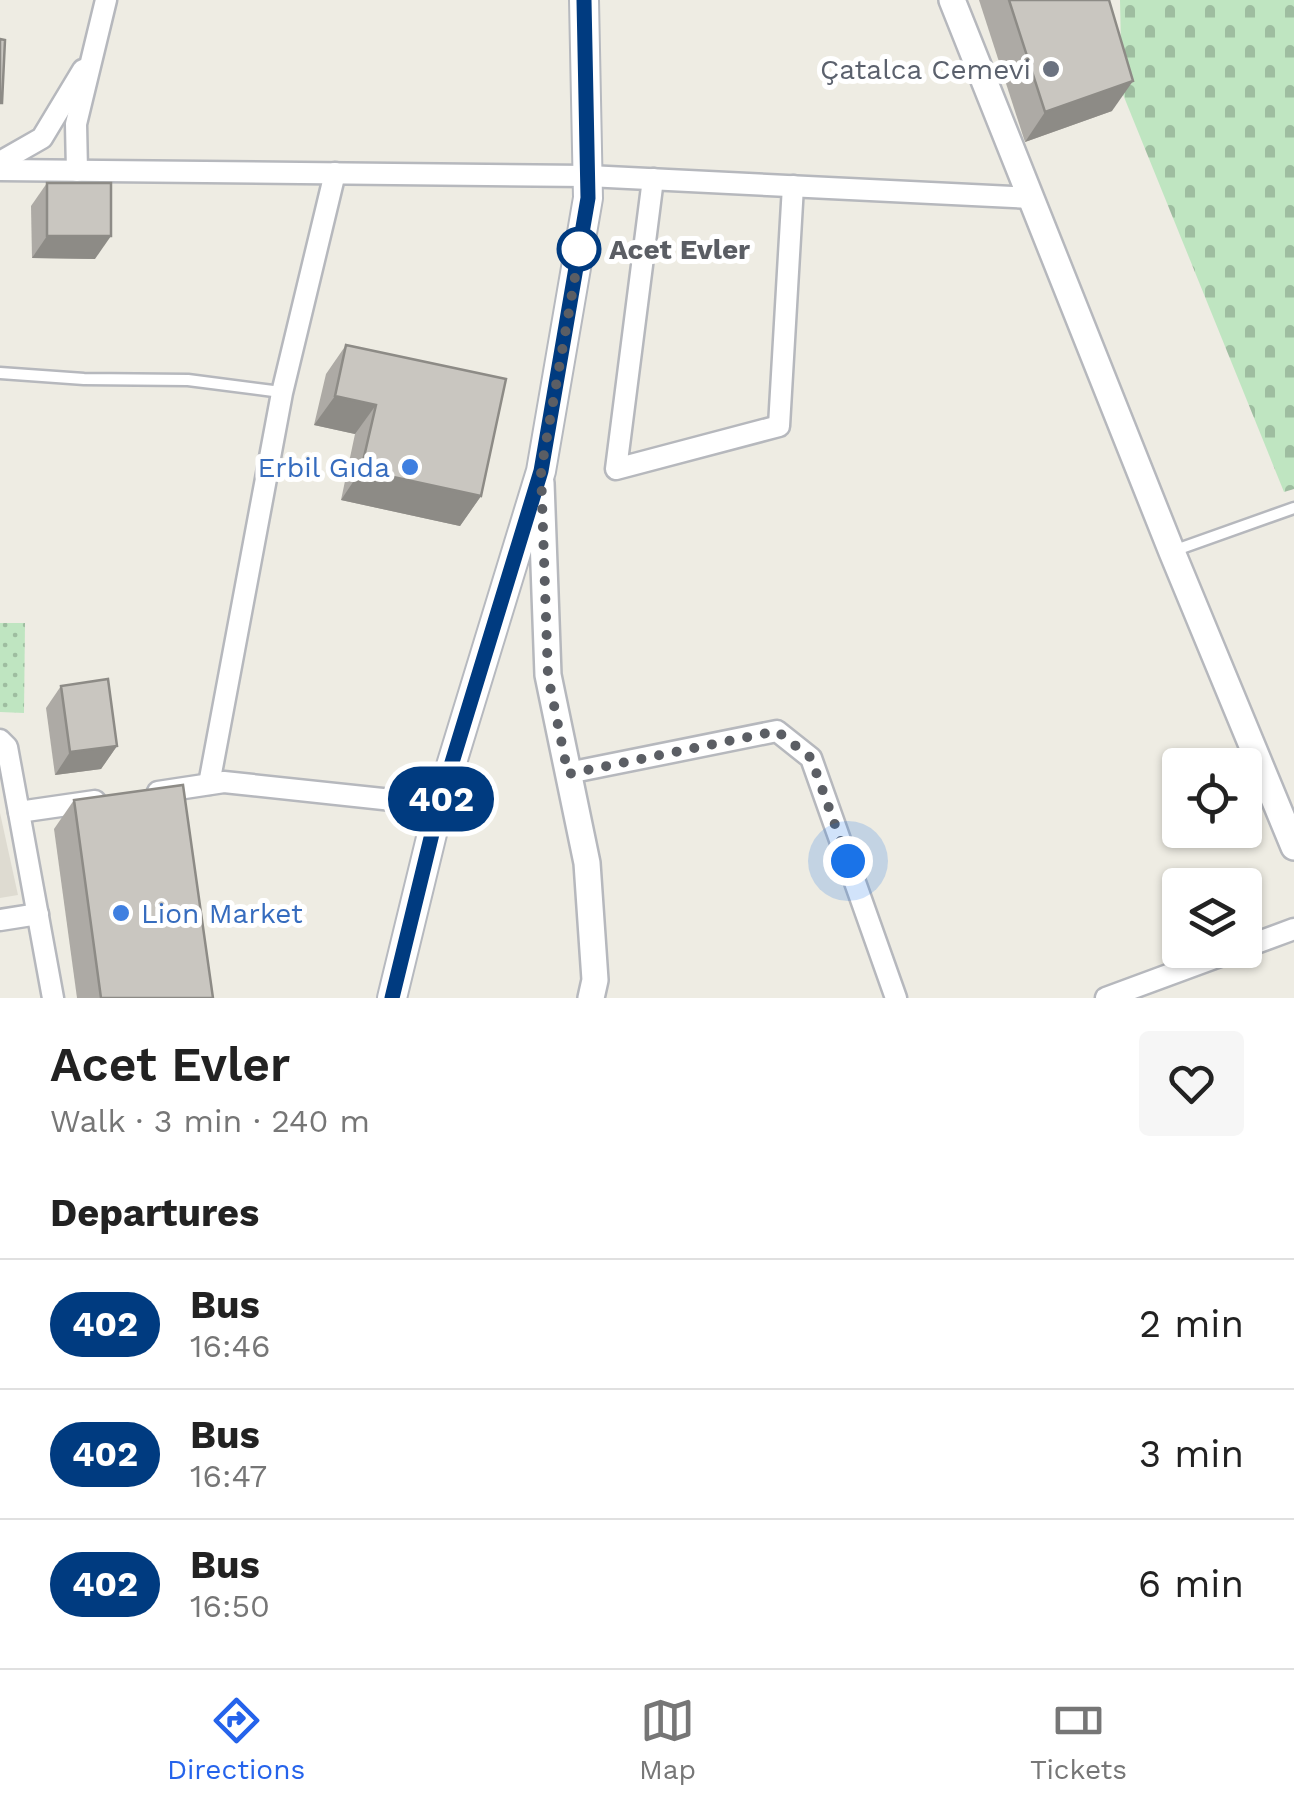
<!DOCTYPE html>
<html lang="en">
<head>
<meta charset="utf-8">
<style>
  :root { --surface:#fff; --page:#f6f6f6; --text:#222; --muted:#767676; --line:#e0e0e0; --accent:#2563eb }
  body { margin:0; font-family:"Work Sans",sans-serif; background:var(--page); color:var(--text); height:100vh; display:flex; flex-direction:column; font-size:38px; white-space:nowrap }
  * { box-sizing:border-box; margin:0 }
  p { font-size:32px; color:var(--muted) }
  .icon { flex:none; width:55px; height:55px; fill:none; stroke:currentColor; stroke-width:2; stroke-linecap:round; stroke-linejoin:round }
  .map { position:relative; height:998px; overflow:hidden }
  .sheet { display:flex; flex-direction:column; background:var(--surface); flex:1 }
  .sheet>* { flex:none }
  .badge { padding:0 20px; border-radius:32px; font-size:35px; line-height:65px }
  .fabs { position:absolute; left:1162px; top:748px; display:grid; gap:20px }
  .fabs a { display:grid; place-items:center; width:100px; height:100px; border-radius:10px; background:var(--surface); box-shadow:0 2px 8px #0004; font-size:50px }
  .you { position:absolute; width:50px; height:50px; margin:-25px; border:8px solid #fff; border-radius:50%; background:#1a73e8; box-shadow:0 0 0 15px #1a73e833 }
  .map>.badge { position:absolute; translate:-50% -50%; box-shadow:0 0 0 5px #fff }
  h2 { padding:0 50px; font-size:38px; line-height:90px }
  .round { display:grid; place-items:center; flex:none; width:105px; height:105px; border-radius:10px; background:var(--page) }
  .headline { display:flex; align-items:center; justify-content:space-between; height:170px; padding:0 50px }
  h1 { font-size:48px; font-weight:600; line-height:75px }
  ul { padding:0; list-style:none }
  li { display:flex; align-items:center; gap:30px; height:130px; padding:0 50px; border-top:2px solid var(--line) }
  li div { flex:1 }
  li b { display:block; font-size:38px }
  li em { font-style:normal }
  li .badge { min-width:110px; font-weight:700; text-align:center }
  .dock { display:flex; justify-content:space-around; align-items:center; height:140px; border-top:2px solid var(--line); background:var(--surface); font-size:28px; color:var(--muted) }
  .dock a { display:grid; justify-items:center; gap:5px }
  .dock .current { color:var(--accent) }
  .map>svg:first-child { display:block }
  .education { fill:#dedbd1 }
  .cemetery { fill:url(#cemetery-stones) }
  .garden { fill:url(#garden-dots) }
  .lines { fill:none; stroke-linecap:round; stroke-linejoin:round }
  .service-casing { stroke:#b6b8bd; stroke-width:15 }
  .minor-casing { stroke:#b6b8bd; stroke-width:25 }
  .tertiary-casing { stroke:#b6b8bd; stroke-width:30 }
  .secondary-casing { stroke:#b6b9bf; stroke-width:32 }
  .service { stroke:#fff; stroke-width:10 }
  .minor { stroke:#fff; stroke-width:20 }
  .tertiary { stroke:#fff; stroke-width:25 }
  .secondary { stroke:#fff; stroke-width:28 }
  .wall { fill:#adaaa5 }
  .shaded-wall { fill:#8d8b86 }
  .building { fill:#c9c6c0; stroke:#8d8b86; stroke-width:2.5 }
  .line-casing { stroke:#fff; stroke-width:22 }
  .line { stroke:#003b80; stroke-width:15 }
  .walk { stroke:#5b5e64; stroke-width:10; stroke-dasharray:0 18 }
  .worship-dot { fill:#6b7280; stroke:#fff; stroke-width:4 }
  .stop-dot { fill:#fff; stroke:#003b80; stroke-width:5 }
  .shop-dot { fill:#3f7fe0; stroke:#fff; stroke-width:4 }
  .labels { text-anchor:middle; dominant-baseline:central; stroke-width:10; stroke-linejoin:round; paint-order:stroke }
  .worship-label { font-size:28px; fill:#5b616d; stroke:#fff; text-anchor:end }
  .stop-label { font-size:28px; font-weight:bold; fill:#5b5e64; stroke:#fff; text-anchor:start }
  .shop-label { font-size:28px; fill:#366cbe; stroke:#fff; text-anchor:end }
</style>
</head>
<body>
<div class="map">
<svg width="1294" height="998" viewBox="0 0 1294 998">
  <defs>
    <pattern id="cemetery-stones" width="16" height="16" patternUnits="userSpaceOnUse" patternTransform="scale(2.5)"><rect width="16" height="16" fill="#bfe5c1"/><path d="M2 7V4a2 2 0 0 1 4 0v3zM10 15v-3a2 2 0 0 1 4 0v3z" fill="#9ebda0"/></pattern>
    <pattern id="garden-dots" width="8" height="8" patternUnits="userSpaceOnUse" patternTransform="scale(2.5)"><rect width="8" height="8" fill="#bfe5c1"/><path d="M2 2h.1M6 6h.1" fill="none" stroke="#9ebda0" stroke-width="1.8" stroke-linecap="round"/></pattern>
  </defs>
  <rect width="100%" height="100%" fill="#eeece3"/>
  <!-- education -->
  <path class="education" d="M0,813L18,895L0,898Z"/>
  <!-- cemetery -->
  <path class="cemetery" d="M1120,0H1294V489L1284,492L1122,92Z"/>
  <!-- garden -->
  <path class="garden" d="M0,623H25L24,713L0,712Z"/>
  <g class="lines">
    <!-- service casing -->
    <g class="service-casing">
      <g id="service">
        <path d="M0,373L84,379L188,380L281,392"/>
        <path d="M1173,551L1294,508"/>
      </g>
    </g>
    <!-- minor casing -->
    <g class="minor-casing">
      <g id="minor">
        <path d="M0,162L42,138L83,70"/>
        <path d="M0,170L588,176L1031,198"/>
        <path d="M77,171L76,124L106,0"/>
        <path d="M653,179L616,469L779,426L793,186"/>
        <path d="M0,740L7,747L53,998"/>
        <path d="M568,773L777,731L811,758L896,998"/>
        <path d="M209,784L282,393L335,173"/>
        <path d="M158,792L224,782L439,805"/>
        <path d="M19,812L95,801"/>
        <path d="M0,920L38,914"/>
        <path d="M1245,947L1294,929"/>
        <path d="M1106,998L1236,950"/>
      </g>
    </g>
    <!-- tertiary casing -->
    <g class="tertiary-casing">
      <g id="tertiary">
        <path d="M952,0L1172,552L1294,847"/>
        <path d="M541,483L548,675L587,863L595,980L591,998"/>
      </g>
    </g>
    <!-- secondary casing -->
    <g class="secondary-casing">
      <path id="secondary" d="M392,998L439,805L541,471L588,198L584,0"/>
    </g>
    <!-- service -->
    <use href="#service" class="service"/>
    <!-- minor -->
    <use href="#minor" class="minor"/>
    <!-- tertiary -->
    <use href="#tertiary" class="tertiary"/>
    <!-- secondary -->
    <use href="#secondary" class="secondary"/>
  </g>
  <!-- wall -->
  <g class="wall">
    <path d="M979,0H1109L1112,111L1025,142Z"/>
    <path d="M47,183L95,259L32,258L31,206Z"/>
    <path d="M346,345L481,496L460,526L341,500L355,434L314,425L326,374Z"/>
    <path d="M61,686L117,746L101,769L55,775L46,708Z"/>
    <path d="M74,800L213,998H77L54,829Z"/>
  </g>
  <!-- shaded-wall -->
  <g class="shaded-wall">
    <path d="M1133,81L1112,111L1025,142L1045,112Z"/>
    <path d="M47,236H111L95,259L32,258Z"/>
    <path d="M335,396L376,405L355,434L314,425Z"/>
    <path d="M361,470L481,496L460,526L341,500Z"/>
    <path d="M117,746L101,769L55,775L70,752Z"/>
  </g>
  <!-- building -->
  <g class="building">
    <path d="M1009,0H1109L1133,81L1045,112Z"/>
    <path d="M0,39L5,40L2,103H0Z"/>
    <rect x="47" y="183" width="64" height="53"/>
    <path d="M346,345L506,379L481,496L361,470L376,405L335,396Z"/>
    <path d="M108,679L117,746L70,752L61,686Z"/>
    <path d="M183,785L213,998H101L74,800Z"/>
  </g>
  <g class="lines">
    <!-- line casing -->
    <g class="line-casing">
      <path id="line" d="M392,998L439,805L541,471L588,198L584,0"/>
    </g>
    <!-- line -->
    <use href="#line" class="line"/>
    <!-- walk -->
    <path class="walk" d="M579,249L582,237L541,471L548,676L568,774L777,731L811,758L848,861"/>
  </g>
  <!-- markers -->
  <circle class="worship-dot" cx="1051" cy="69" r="10"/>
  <circle class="stop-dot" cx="579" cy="249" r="20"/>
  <g class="shop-dot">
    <circle cx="410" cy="467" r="10"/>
    <circle cx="121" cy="913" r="10"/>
  </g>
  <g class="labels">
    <!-- worship labels -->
    <g class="worship-label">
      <text x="1031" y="69">Çatalca Cemevi</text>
    </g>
    <!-- stop labels -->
    <g class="stop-label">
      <text x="609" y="249">Acet Evler</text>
    </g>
    <!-- shop labels -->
    <g class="shop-label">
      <text x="390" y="467">Erbil Gıda</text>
      <text x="141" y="913" text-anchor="start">Lion Market</text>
    </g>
  </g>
</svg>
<div class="fabs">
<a><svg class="icon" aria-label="locate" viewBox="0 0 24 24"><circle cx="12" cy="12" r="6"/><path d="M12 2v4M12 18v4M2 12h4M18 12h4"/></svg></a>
<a><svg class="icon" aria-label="layers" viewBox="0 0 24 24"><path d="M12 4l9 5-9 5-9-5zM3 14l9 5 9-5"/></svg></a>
</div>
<div class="you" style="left:848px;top:861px"></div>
<b class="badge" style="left:441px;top:799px;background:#003b80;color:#fff">402</b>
</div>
<section class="sheet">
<div class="headline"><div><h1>Acet Evler</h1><p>Walk · 3 min · 240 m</p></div><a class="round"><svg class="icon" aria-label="heart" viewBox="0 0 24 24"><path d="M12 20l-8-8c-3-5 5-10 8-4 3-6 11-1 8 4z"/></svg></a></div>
<h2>Departures</h2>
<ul>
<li><span class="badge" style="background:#003b80;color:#fff">402</span><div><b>Bus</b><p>16:46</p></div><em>2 min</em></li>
<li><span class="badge" style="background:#003b80;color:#fff">402</span><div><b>Bus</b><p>16:47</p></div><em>3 min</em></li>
<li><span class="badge" style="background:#003b80;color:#fff">402</span><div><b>Bus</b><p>16:50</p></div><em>6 min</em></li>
</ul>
</section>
<nav class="dock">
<a class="current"><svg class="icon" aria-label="directions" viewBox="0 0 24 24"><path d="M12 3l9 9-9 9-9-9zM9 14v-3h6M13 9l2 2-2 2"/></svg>Directions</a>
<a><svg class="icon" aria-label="map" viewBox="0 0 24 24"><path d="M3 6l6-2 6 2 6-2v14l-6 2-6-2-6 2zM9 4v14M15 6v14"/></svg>Map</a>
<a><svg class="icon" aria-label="tickets" viewBox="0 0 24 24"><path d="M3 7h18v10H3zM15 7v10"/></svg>Tickets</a>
</nav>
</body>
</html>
